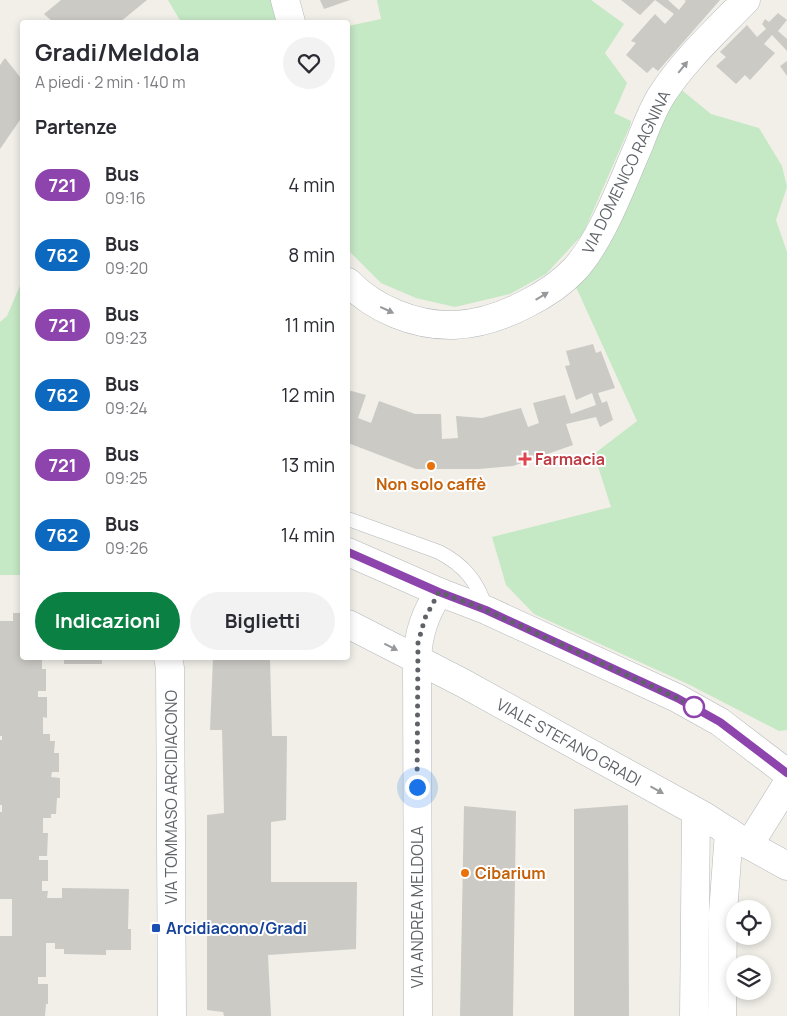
<!DOCTYPE html>
<html lang="it">
<head>
<meta charset="utf-8">
<style>
  :root { --surface:#fff; --page:#f2f2f3; --text:#2b2b33; --muted:#7c7c81; --accent:#0b8043 }
  body { margin:0; font-family:Manrope,sans-serif; background:var(--page); color:var(--text); height:100vh; display:flex; flex-direction:column; font-size:19px; white-space:nowrap }
  * { box-sizing:border-box; margin:0 }
  p { font-size:16px; color:var(--muted) }
  .icon { flex:none; width:28px; height:28px; fill:none; stroke:currentColor; stroke-width:2; stroke-linecap:round; stroke-linejoin:round }
  .map { position:relative; flex:1; overflow:hidden }
  .details { position:absolute; left:20px; top:20px; width:330px; height:640px; display:flex; flex-direction:column; background:var(--surface); border-radius:5px; box-shadow:0 2px 8px #0003 }
  .details>* { flex:none }
  .badge { padding:0 10px; border-radius:16px; font-size:18px; line-height:32px }
  .buttons { position:absolute; left:726px; top:900px; display:grid; gap:10px }
  .buttons a { display:grid; place-items:center; width:45px; height:45px; border-radius:50%; background:var(--surface); box-shadow:0 2px 8px #0003; font-size:25px }
  .you { position:absolute; width:25px; height:25px; margin:-12px; border:4px solid #fff; border-radius:50%; background:#1a73e8; box-shadow:0 0 0 8px #1a73e833 }
  .map>.badge { position:absolute; translate:-50% -50%; box-shadow:0 0 0 2px #fff }
  h2 { padding:0 15px; font-size:19px; line-height:45px }
  .round { display:grid; place-items:center; flex:none; width:52px; height:52px; border-radius:26px; background:var(--page) }
  .headline { display:flex; align-items:center; justify-content:space-between; height:85px; padding:0 15px }
  h1 { font-size:24px; font-weight:700; line-height:38px }
  .button { display:flex; gap:10px; margin-top:auto; padding:10px 15px }
  .button a { flex:1; height:58px; border-radius:30px; background:var(--accent); color:#fff; font-size:20px; font-weight:700; line-height:58px; text-align:center }
  .button a+a { background:var(--page); color:var(--text) }
  ul { padding:0; list-style:none }
  li { display:flex; align-items:center; gap:15px; height:70px; padding:0 15px }
  li div { flex:1 }
  li b { display:block; font-size:19px }
  li em { font-style:normal }
  li .badge { min-width:55px; font-weight:700; text-align:center }
  .map>svg:first-child { display:block }
  .green { fill:#c5e8c5 }
  .building { fill:#cccac5 }
  .lines { fill:none; stroke-linecap:round; stroke-linejoin:round }
  .lane-casing { stroke:#b5b8bc; stroke-width:15 }
  .street-casing { stroke:#b5b8bc; stroke-width:29 }
  .lane { stroke:#fff; stroke-width:14 }
  .street { stroke:#fff; stroke-width:28 }
  .oneway { fill:#979a9d }
  .line-casing { stroke:#fff; stroke-width:11 }
  .line { stroke:#8e44ad; stroke-width:8 }
  .walk { stroke:#5f6368; stroke-width:5; stroke-dasharray:0 9 }
  .health-dot { fill:#e0444e; stroke:#fff; stroke-width:2 }
  .food-dot { fill:#e8710a; stroke:#fff; stroke-width:2 }
  .stop-dot { fill:#fff; stroke:#8e44ad; stroke-width:2.5 }
  .transit-dot { fill:#1a4fb4; stroke:#fff; stroke-width:2 }
  .labels { text-anchor:middle; dominant-baseline:central; stroke-width:4; stroke-linejoin:round; paint-order:stroke }
  .street-label { font-size:16px; fill:#5f6368; stroke:#fff }
  .health-label { font-size:16px; font-weight:bold; fill:#be3a42; stroke:#fff; text-anchor:start }
  .food-label { font-size:16px; font-weight:bold; fill:#c56008; stroke:#fff }
  .transit-label { font-size:16px; font-weight:bold; fill:#164399; stroke:#fff; text-anchor:start }
</style>
</head>
<body>
<div class="map">
<svg width="787" height="1016" viewBox="0 0 787 1016">
  <rect width="100%" height="100%" fill="#f1efe8"/>
  <!-- green -->
  <g class="green">
    <path d="M168,0H273L280,22H181Z"/>
    <path d="M377,0H591L624,24L605,53L627,83L614,113L631,121L630,126L583,234L546,274L510,294L455,307L416,298L381,283L348,250V26L381,19Z"/>
    <path d="M678,87L711,114L759,128L782,166L787,187L776,220L787,252V730L779,731L688,684L534,614L506,585L492,537L611,507L594,454L637,421L576,287L616,228Z"/>
    <path d="M22,281V575H0V322L7,316Z"/>
  </g>
  <!-- building -->
  <g class="building">
    <path d="M61,0H147L120,22H53L44,14Z"/>
    <path d="M320,0H350L324,9Z"/>
    <path d="M621,0H668L679,10L686,1L684,0H720L658,71L653,67L647,73L626,55L636,43L631,41L655,14L665,24L674,14L655,0L640,15Z"/>
    <path d="M778,13L787,20L778,31L787,39V51L772,35L764,44L775,53L750,80L745,75L736,84L716,66L726,57L720,52L747,25L757,37L766,29L762,24L765,19L769,22Z"/>
    <path d="M5,58L20,77L22,74V117L0,149V65Z"/>
    <path d="M787,61V76L780,66Z"/>
    <path d="M593,344L596,353L601,351L615,388L598,393L602,403L607,401L613,420L600,427L596,417L566,424L573,445L513,466L479,469H416L348,443V390L366,395L358,418L371,423L379,401L415,414H441L442,439L458,438L456,416L482,418L521,408L528,427L539,423L533,403L565,395L571,414L596,405L592,393L576,400L565,366L570,365L566,351Z"/>
    <path d="M13,613H22V658H42V669H46V691H38V697H47V718L43,717V734H50V741H55L54,753H59V772H52L51,777L60,778V798H57L56,814H51V818H43V833H48L47,856H39V860H48V881H42V891H48L47,898H62V888L129,889L128,929H131V950H106V955L64,954V949H55V943H46V977H38V984H48V1004H46L45,1016H0V936H12V899H0V812H2V805H0V740H2V736H0V621H13Z"/>
    <path d="M64,658H130V660H102V664H64Z"/>
    <path d="M213,658H270L272,736H287L286,820L271,822V882H357L356,949L268,955L271,1016H224L223,1012L207,1010V815L224,813L222,730H210Z"/>
    <path d="M628,805L629,1016H574V809Z"/>
    <path d="M464,806L516,811L513,1016H460Z"/>
  </g>
  <g class="lines">
    <!-- lane casing -->
    <g class="lane-casing">
      <path id="lane" d="M348,519L439,552C464,565 478,582 486,609"/>
    </g>
    <!-- street casing -->
    <g class="street-casing">
      <g id="street">
        <path d="M285,0L291,22"/>
        <path d="M348,282C374,309 415,326 454,325C480,324 503,316 526,304C544,295 561,284 575,269C603,238 622,183 639,145C645,129 652,111 661,96C684,60 716,31 746,0"/>
        <path d="M348,552L439,592L486,610L677,698L720,722L787,773"/>
        <path d="M348,624L463,683L704,816L749,845L787,866"/>
        <path d="M168,658L170,668L172,1016"/>
        <path d="M749,845L787,784"/>
        <path d="M418,1016L417,660C418,634 425,614 439,592"/>
        <path d="M694,1016L696,812"/>
        <path d="M722,1016L723,913L729,832"/>
      </g>
    </g>
    <!-- lane -->
    <use href="#lane" class="lane"/>
    <!-- street -->
    <use href="#street" class="street"/>
  </g>
  <!-- one-way arrows -->
  <defs><path id="oneway-solid" d="M-6-.8H1V-3.2L6.5 0L1 3.2V.8H-6Z" transform="scale(1.25)"/></defs>
  <g class="oneway">
    <use href="#oneway-solid" transform="translate(683 67) rotate(-51)"/>
    <use href="#oneway-solid" transform="translate(542 296) rotate(-31)"/>
    <use href="#oneway-solid" transform="translate(387 310) rotate(25)"/>
    <use href="#oneway-solid" transform="translate(391 647) rotate(27)"/>
    <use href="#oneway-solid" transform="translate(657 790) rotate(29)"/>
  </g>
  <g class="lines">
    <!-- line casing -->
    <g class="line-casing">
      <path id="line" d="M348,552L439,592L486,610L677,698L720,722L787,773"/>
    </g>
    <!-- line -->
    <use href="#line" class="line"/>
    <!-- walk -->
    <path class="walk" d="M417,787L418,643L425,618L439,592L486,610L677,698L694,707"/>
  </g>
  <!-- markers -->
  <path class="health-dot" d="M522.5 451.5h5v5h5v5h-5v5h-5v-5h-5v-5h5z"/>
  <g class="food-dot">
    <circle cx="431" cy="466" r="5"/>
    <circle cx="465" cy="873" r="5"/>
  </g>
  <circle class="stop-dot" cx="694" cy="707" r="10"/>
  <rect class="transit-dot" x="151" y="923" width="10" height="10" rx="2.5"/>
  <g class="labels">
    <!-- street labels -->
    <g class="street-label">
      <text transform="translate(626 172) rotate(-64)">VIA DOMENICO RAGNINA</text>
      <text transform="translate(569 742) rotate(29)">VIALE STEFANO GRADI</text>
      <text transform="translate(171 797) rotate(-90)">VIA TOMMASO ARCIDIACONO</text>
      <text transform="translate(417 907) rotate(-90)">VIA ANDREA MELDOLA</text>
    </g>
    <!-- health labels -->
    <g class="health-label">
      <text x="535" y="459">Farmacia</text>
    </g>
    <!-- food labels -->
    <g class="food-label">
      <text x="431" y="484">Non solo caffè</text>
      <text x="475" y="873" text-anchor="start">Cibarium</text>
    </g>
    <!-- transit labels -->
    <g class="transit-label">
      <text x="166" y="928">Arcidiacono/Gradi</text>
    </g>
  </g>
</svg>
<div class="buttons">
<a><svg class="icon" aria-label="locate" viewBox="0 0 24 24"><circle cx="12" cy="12" r="6"/><path d="M12 2v4M12 18v4M2 12h4M18 12h4"/></svg></a>
<a><svg class="icon" aria-label="layers" viewBox="0 0 24 24"><path d="M12 4l9 5-9 5-9-5zM3 14l9 5 9-5"/></svg></a>
</div>
<div class="you" style="left:417px;top:787px"></div>
<section class="details">
<div class="headline"><div><h1>Gradi/Meldola</h1><p>A piedi · 2 min · 140 m</p></div><a class="round"><svg class="icon" aria-label="heart" viewBox="0 0 24 24"><path d="M12 20l-8-8c-3-5 5-10 8-4 3-6 11-1 8 4z"/></svg></a></div>
<h2>Partenze</h2>
<ul>
<li><span class="badge" style="background:#8e44ad;color:#fff">721</span><div><b>Bus</b><p>09:16</p></div><em>4 min</em></li>
<li><span class="badge" style="background:#0c69bf;color:#fff">762</span><div><b>Bus</b><p>09:20</p></div><em>8 min</em></li>
<li><span class="badge" style="background:#8e44ad;color:#fff">721</span><div><b>Bus</b><p>09:23</p></div><em>11 min</em></li>
<li><span class="badge" style="background:#0c69bf;color:#fff">762</span><div><b>Bus</b><p>09:24</p></div><em>12 min</em></li>
<li><span class="badge" style="background:#8e44ad;color:#fff">721</span><div><b>Bus</b><p>09:25</p></div><em>13 min</em></li>
<li><span class="badge" style="background:#0c69bf;color:#fff">762</span><div><b>Bus</b><p>09:26</p></div><em>14 min</em></li>
</ul>
<div class="button"><a>Indicazioni</a><a>Biglietti</a></div>
</section>
</div>
</body>
</html>
